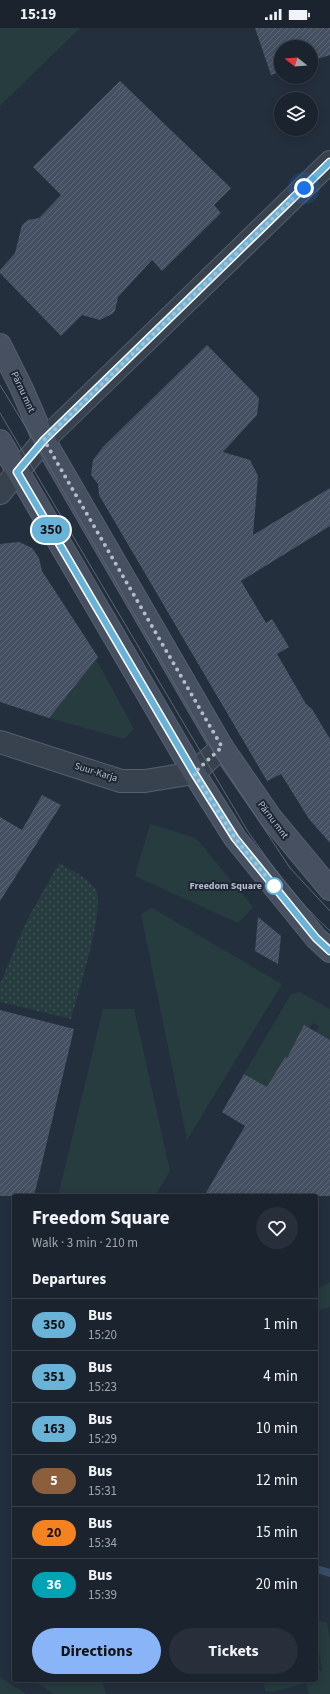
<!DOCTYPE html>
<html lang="en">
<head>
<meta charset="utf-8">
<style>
  :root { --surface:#1b232e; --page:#282f3a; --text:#f1f3f6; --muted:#a0a4aa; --line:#39404a; --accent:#8ab4f8 }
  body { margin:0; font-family:"Source Sans 3",sans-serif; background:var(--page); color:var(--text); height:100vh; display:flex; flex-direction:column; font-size:15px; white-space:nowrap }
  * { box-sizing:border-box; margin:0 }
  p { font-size:13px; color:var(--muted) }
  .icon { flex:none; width:22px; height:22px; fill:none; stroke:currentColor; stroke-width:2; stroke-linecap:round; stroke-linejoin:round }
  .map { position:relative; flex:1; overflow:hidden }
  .details { position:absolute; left:12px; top:1166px; width:306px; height:488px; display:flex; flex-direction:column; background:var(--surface); border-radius:4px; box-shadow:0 2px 10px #0003,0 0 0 1px var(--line) }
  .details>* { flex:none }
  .badge { padding:0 8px; border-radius:13px; font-size:14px; line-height:26px }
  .needle { width:26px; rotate:287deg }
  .controls { position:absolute; left:274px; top:12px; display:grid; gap:8px }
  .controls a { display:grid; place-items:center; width:44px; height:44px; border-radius:50%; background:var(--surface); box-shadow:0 2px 10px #0003,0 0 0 1px var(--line); font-size:20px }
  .you { position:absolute; width:20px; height:20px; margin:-10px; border:3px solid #fff; border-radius:50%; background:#1a73e8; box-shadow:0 0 0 6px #1a73e833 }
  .map>.badge { position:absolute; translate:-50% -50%; box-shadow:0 0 0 2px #fff }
  h2 { padding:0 20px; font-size:15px; line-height:36px }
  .round { display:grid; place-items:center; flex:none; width:42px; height:42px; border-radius:21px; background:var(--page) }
  .headline { display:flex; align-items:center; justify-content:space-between; height:68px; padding:0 20px }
  h1 { font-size:19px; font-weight:700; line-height:30px }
  .action { display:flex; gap:8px; margin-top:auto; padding:8px 20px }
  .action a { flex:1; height:46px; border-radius:24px; background:var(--accent); color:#111; font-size:16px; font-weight:700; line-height:46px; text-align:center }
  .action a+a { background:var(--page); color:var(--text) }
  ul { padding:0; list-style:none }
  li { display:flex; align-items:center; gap:12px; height:52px; padding:0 20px; border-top:1px solid var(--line) }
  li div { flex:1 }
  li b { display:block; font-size:15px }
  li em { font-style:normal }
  li .badge { min-width:44px; font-weight:700; text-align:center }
  .status { display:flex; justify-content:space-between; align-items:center; height:28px; padding:0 20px; background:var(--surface); direction:ltr }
  .status svg { height:11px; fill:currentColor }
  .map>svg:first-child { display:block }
  .green { fill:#263c3f }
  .garden { fill:url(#garden-dots) }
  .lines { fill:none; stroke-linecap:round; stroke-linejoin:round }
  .stream { stroke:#394c67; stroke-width:8 }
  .building { fill:url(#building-hatch) }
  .minor-casing { stroke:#565f6c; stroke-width:24 }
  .secondary-casing { stroke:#565f6c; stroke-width:24 }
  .minor { stroke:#38414e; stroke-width:22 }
  .secondary { stroke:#465061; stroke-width:22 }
  .tram { stroke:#5a6575; stroke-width:1 }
  .line-casing { stroke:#fff; stroke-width:9 }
  .line { stroke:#69b3d9; stroke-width:6 }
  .walk { stroke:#b4bcc9; stroke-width:4; stroke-dasharray:0 7.2 }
  .stop-dot { fill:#fff; stroke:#69b3d9; stroke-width:2 }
  .labels { text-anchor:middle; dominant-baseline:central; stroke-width:4; stroke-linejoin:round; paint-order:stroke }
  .street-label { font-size:10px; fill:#b4bcc9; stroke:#1d2633 }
  .stop-label { font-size:10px; font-weight:bold; fill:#b4bcc9; stroke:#1d2633; text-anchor:end }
</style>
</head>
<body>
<div class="status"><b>15:19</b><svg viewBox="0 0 49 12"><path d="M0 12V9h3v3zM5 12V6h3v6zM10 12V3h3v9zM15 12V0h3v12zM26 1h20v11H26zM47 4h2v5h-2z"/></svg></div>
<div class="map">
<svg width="330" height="1666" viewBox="0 0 330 1666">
  <defs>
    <pattern id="garden-dots" width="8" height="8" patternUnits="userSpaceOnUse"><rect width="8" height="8" fill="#263c3f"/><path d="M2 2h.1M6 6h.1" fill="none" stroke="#435659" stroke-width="1.8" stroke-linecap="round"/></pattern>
    <pattern id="building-hatch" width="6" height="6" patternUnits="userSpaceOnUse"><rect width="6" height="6" fill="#455162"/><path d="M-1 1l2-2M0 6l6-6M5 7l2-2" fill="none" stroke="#5d6877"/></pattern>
  </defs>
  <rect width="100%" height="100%" fill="#242f3e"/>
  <!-- green -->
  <g class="green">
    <path d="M0,0H80L0,78Z"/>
    <path d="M96,631L134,701L124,711L49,690Z"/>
    <path d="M150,796L196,810L253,879L238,895L135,848Z"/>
    <path d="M152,880L282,956L187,1112L141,886Z"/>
    <path d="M300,964L330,981V1012L316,1004L319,998L313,995L310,1000L304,997L300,1004L306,1007L291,1032L285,1029L281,1036L287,1040L273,1063L244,1046L291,966Z"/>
    <path d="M103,981H134L170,1143L155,1168H58Z"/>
    <path d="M330,1254V1279L316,1283V1262Z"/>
    <path d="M316,1592L327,1595L330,1612V1666H309L306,1655L272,1664L265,1663L264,1652H316V1644L322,1642L316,1605Z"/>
    <path d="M0,1649L26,1666H0Z"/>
    <path d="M33,1652H102L106,1666H54Z"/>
  </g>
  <!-- garden -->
  <path class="garden" d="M59,835C71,842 86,849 95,860C107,877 77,969 71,991L0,974V956L26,894Z"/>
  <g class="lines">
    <!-- stream -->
    <path class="stream" d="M316,1541L330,1545"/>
  </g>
  <!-- building -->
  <g class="building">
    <path d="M255,0H330V27L311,33V19H281V44L271,47Z"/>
    <path d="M120,53L231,160L214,177L221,185L162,243L152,232L118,269L115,283L112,286L100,292L82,287L61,308L0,245V242L15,225L22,197L28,192L39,190L61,167L33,139Z"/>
    <path d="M207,317L259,370L257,387L223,424L250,432L258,448L253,507L330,460V498L241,553L266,595L272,591L289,619L277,626L306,676L312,681L330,711V815L309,791L281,746L267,753L99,467L98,456L91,447L93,432L103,419Z"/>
    <path d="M19,514L32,520L39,530L42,543L98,629L49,690L0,674V516Z"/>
    <path d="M42,767L61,777L0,873V789L22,802Z"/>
    <path d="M258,889L281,908L278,936L255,923Z"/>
    <path d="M0,982L74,1001L34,1168H0Z"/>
    <path d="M304,997L330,1012V1168H204L245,1098L222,1084L244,1046L267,1059L285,1029L287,1030Z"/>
  </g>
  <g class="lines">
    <!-- minor casing -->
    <g class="minor-casing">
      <g id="minor">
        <path d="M0,465L44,412L330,134"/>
        <path d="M0,714L121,753H145L194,745L222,719"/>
      </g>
    </g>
    <!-- secondary casing -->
    <g class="secondary-casing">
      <g id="secondary">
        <path d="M0,317L22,361L44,412L222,719L271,790L330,861"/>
        <path d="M0,413L194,745L235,810L316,910L330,923"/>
      </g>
    </g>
    <!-- minor -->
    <use href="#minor" class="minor"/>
    <!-- secondary -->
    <use href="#secondary" class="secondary"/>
    <!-- tram -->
    <g class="tram">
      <path d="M0,357L38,419L215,726L290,840L330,883"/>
      <path d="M0,385L247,802C272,838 297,873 330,903"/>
    </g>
  </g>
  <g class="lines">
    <!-- line casing -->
    <g class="line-casing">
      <path id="line" d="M330,134L44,412L17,444L194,745L235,810L316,910L330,923"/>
    </g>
    <!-- line -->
    <use href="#line" class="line"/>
    <!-- walk -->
    <path class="walk" d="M274,858L235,810L194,745L222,719L44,412L304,160"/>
  </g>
  <!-- markers -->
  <circle class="stop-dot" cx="274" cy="858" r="8"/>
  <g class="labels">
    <!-- street labels -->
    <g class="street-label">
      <text transform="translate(23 364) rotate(65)">Pärnu mnt</text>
      <text transform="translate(96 744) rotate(17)">Suur-Karja</text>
      <text transform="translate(273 792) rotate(53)">Pärnu mnt</text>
    </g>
    <!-- stop labels -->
    <g class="stop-label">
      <text x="262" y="858">Freedom Square</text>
    </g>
  </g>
</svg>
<div class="controls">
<a><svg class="needle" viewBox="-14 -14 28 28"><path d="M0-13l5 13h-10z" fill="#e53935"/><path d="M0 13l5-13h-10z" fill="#a0a4aa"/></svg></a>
<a><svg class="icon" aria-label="layers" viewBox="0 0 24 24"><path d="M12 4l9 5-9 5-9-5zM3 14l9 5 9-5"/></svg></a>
</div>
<div class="you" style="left:304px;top:160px"></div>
<b class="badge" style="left:51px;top:502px;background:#69b3d9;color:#111">350</b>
<section class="details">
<div class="headline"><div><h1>Freedom Square</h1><p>Walk · 3 min · 210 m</p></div><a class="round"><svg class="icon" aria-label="heart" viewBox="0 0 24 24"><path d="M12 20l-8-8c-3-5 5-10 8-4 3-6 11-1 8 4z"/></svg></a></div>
<h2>Departures</h2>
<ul>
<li><span class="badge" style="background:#69b3d9;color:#111">350</span><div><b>Bus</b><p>15:20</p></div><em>1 min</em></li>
<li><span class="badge" style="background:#69b3d9;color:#111">351</span><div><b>Bus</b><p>15:23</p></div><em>4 min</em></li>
<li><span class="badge" style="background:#69b3d9;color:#111">163</span><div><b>Bus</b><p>15:29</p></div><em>10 min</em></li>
<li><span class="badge" style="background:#8b5e3c;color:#fff">5</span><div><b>Bus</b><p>15:31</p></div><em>12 min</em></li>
<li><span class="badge" style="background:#f58220;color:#111">20</span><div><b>Bus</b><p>15:34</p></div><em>15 min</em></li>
<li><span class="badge" style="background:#00a3b4;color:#fff">36</span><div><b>Bus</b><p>15:39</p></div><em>20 min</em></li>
</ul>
<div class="action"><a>Directions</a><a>Tickets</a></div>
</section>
</div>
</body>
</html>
